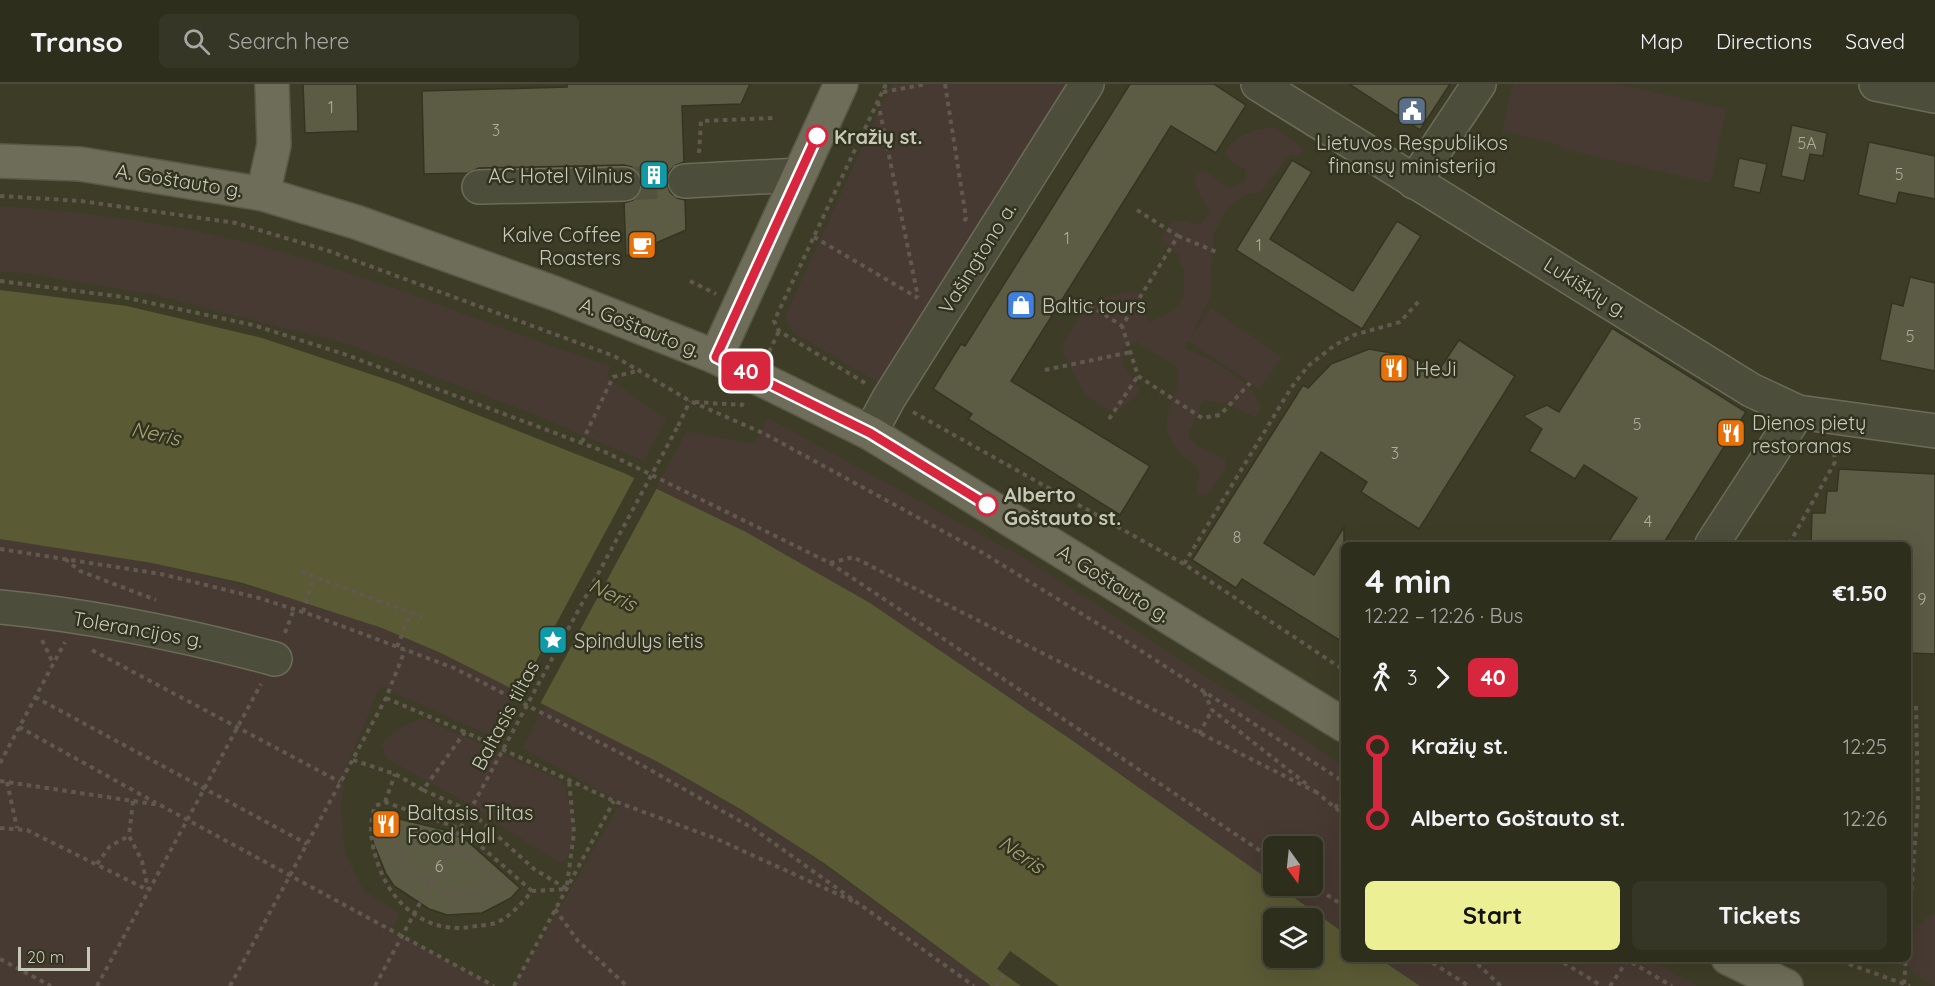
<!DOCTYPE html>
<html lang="en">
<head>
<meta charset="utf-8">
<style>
  :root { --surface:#2e2e1d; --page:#363626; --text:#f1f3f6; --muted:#a7a8a4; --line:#494a3b; --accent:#edef95 }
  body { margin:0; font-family:Quicksand,sans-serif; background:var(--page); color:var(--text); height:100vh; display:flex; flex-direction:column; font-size:22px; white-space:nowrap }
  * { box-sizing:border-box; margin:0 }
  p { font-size:20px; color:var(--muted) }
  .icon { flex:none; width:33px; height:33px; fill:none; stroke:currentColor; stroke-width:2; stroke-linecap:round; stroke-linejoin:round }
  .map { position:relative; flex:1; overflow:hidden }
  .drawer { position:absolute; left:1341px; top:458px; width:570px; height:420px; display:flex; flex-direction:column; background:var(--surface); border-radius:9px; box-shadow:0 6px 24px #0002,0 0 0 2px var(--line) }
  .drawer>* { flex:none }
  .badge { padding:0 12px; border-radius:9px; font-size:21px; line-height:39px }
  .needle { width:39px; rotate:165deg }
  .fabs { position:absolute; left:1263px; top:752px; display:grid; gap:12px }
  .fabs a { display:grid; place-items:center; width:60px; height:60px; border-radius:9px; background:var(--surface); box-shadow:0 6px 24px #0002,0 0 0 2px var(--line); font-size:30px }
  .scale { position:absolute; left:18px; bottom:15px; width:72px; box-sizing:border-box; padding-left:6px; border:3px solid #c8c8b7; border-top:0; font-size:16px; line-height:21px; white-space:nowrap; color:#c8c8b7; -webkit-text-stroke:4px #323220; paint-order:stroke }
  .map>.badge { position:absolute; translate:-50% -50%; box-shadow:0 0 0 3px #fff }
  .legs { display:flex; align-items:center; gap:9px; height:66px; padding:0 24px; font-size:20px }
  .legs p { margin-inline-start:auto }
  .headline { display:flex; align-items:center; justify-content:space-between; height:102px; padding:0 24px }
  h1 { font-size:33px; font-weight:800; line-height:45px }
  .action { display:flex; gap:12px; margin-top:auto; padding:12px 24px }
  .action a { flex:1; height:69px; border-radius:9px; background:var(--accent); color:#111; font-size:24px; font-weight:800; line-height:69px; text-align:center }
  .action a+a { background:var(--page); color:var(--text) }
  ul { padding:0 24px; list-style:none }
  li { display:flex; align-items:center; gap:21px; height:72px; font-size:22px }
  li i { display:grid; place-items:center; width:9px; height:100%; margin:0 8px; background:currentColor }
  li i::after { content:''; width:15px; height:15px; margin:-8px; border:4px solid; border-radius:50%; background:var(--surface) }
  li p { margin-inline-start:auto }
  li:first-child i { background:linear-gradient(#0000 50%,currentColor 0) }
  li:last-child i { background:linear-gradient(currentColor 50%,#0000 0) }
  header { display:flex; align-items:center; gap:36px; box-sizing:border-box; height:84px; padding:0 30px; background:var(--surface); border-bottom:2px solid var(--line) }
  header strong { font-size:28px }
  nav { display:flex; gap:33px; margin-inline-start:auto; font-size:21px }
  .search { width:420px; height:54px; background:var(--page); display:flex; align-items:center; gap:15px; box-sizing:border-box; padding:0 21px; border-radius:9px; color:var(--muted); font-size:22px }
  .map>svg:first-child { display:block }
  .green { fill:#473a32 }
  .water { fill:#5a5a35; fill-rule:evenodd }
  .pier { fill:#3d3d27 }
  .building { fill:#5c5b43; stroke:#343422; stroke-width:1.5 }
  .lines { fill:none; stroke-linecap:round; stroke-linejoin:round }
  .minor-tunnel { stroke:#52523d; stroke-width:33; stroke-dasharray:33 16; stroke-linecap:butt }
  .minor-casing { stroke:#6b6b59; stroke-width:36 }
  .major-casing { stroke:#595947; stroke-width:36 }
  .path { stroke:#61584e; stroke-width:4; stroke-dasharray:4.5 4.5; stroke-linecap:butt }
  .minor { stroke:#4d4d3b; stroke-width:33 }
  .major { stroke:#6d6d59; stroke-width:33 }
  .path-bridge { stroke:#61584e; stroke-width:4; stroke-dasharray:4.5 4.5; stroke-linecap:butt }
  .line-1-casing { stroke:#fff; stroke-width:14 }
  .line-1 { stroke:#d7263d; stroke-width:9 }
  .stop-1-dot { fill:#fff; stroke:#d7263d; stroke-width:3 }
  .labels { text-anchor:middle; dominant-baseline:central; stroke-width:5; stroke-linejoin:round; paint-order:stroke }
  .number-label { font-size:16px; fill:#adad9a }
  .stop-label { font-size:20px; font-weight:bold; fill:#c8c8b7; stroke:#323220; text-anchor:start }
  .poi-label { font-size:20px; fill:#c8c8b7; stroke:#323220; text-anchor:start }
  .street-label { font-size:20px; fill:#c8c8b7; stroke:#323220 }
  .water-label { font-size:21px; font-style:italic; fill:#a4a373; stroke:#323220 }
</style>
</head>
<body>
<header>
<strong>Transo</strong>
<div class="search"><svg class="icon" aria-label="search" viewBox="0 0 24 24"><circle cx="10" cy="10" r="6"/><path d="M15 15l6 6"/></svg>Search here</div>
<nav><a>Map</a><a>Directions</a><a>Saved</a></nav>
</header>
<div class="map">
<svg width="1935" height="902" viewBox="0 0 1935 902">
  <rect width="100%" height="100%" fill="#3d3d27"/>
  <!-- green -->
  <g class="green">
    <path d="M891,0H1067L879,299L794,249L785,233Z"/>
    <path d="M1513,0H1619L1727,25L1710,99L1560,64V61L1502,47Z"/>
    <path d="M1274,43L1304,65L1299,71H1289L1261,108L1247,110L1229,122L1213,151L1210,214L1190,254L1211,224L1282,273L1260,305L1188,257L1185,265C1213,275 1250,295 1261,323L1255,333L1224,319L1203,316L1188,352C1199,368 1213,365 1225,377V385L1206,412L1197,410L1199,383C1177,371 1161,351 1169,324C1175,305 1180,305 1177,283L1136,258L1124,263L1123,280L1140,305L1136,313L1117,327L1102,323L1085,310L1063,268L1064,259L1080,231L1099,214L1136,207C1145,218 1143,228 1150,239L1178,223L1184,210V188L1178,171L1161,155L1172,137H1187L1200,141L1210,130C1204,115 1194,105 1195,89L1205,87L1229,104L1245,98L1247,86L1231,78L1225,69C1237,50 1252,46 1274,43Z"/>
    <path d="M0,122C99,129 196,142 292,171C400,203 503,247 610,282L607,293L666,335L644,377L526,327L348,260L155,211L28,189L0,188Z"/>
    <path d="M768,334L1026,475L1344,682V849L1276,801H1312V762H1274L1273,799L1076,659L870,519L746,448L656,404L687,347L754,360Z"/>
    <path d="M0,455C130,470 257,499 381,544C428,561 473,584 518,605L493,653L380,602L346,684L341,724L345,769L363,806L400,830L391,847L494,902H0Z"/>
    <path d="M546,620L660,679L780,749L991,902H515L621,718L522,664Z"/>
    <path d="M418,635H425L561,697C573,717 580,759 563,778L559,779L457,713L387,675L381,660L393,648Z"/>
    <path d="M1935,829V902L1914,890L1904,875L1908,874C1908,856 1916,836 1935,829Z"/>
    <path d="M1380,875H1650L1698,902H1420Z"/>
  </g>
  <!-- water -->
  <path class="water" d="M0,206L127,222L262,254L397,299L624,389L746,448L870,519L1076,659L1344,849V874L1380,875L1420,902H991L824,779L742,726L660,679L441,569L382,544L243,499L152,479L0,455ZM1274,834H1312V873H1274Z"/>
  <!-- pier -->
  <g class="pier">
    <path d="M636,391L658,402L540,620L519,609Z"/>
    <path d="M1010,867L1059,902H1021L997,885Z"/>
  </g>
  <!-- building -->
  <g class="building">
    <path d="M303,0H357L358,47L305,49Z"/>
    <path d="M567,0H750L741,20L682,22L684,78L674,82L669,88L666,97L670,108L677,114L685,116L686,146L626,172L624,119L633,116L640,110L643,99L640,90L632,83L624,81L479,84L468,89L424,90L422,7L567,3Z"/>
    <path d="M1130,0H1214L1246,21L1216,69L1171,42L1011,297L1150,382L1120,431L968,335L972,330L933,305L961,260L965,262Z"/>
    <path d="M1349,0H1450L1420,46Z"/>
    <path d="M1792,41L1827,49L1823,72L1810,70L1804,97L1781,92Z"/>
    <path d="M1869,58L1935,72V115L1899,108L1896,120L1858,111Z"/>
    <path d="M1739,74L1767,80L1760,109L1733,103Z"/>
    <path d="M1292,76L1312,88L1270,155L1353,207L1397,137L1421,152L1362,245L1236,166Z"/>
    <path d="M1910,193L1935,199V287L1880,276L1892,219L1903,222Z"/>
    <path d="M1612,244L1746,328L1663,460H1607L1637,414L1584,381L1575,395L1529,367L1542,345L1523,332L1547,321L1559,328Z"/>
    <path d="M1459,256L1515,292L1419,445L1361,408L1367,398L1321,368L1264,459L1314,491L1344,443V559L1242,495L1236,504L1192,476L1303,301L1308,304L1331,280L1369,265L1408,272L1421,280L1424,276L1439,286Z"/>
    <path d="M1839,385L1935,390V570L1908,569V460H1811L1812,429H1825L1827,407H1837Z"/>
    <path d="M375,729L445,746L466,756L520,804L511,814L482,829L447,831L429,825L394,802L386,790L373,758L372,742Z"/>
  </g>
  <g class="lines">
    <!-- minor-tunnel -->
    <path class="minor-tunnel" d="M624,100L685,97"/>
    <!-- minor casing -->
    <g class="minor-casing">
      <g id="minor">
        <path d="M1258,0L1751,306L1798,328L1935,347"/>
        <path d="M1876,0L1935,12"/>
        <path d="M685,97L799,91"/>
        <path d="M1414,98L1479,0"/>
        <path d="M479,103L624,100"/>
        <path d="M870,349L889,314L1087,0"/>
        <path d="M1712,460L1798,328"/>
        <path d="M0,523C93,532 185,551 275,575"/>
      </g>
    </g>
    <!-- major casing -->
    <g class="major-casing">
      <g id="major">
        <path d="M0,77L80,80L263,110L356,138L554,209L716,273L870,349L1344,641"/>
        <path d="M263,110L274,61L272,0"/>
        <path d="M716,273L841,0"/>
        <path d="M1728,874L1786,902"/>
      </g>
    </g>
    <!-- path -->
    <g class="path">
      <path d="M945,0L966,134L964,138"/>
      <path d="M883,8L927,0"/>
      <path d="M878,18L918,213"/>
      <path d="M699,69L701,37L773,34"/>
      <path d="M0,112L81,117L236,139L329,167L614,272L690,317L765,350L983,469L1129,559L1344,698"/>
      <path d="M1137,126L1178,152L1122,242L1138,292L1202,334L1220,331L1250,299"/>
      <path d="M1178,152L1219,169"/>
      <path d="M814,153L918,214"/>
      <path d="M0,197L123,213L253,241L344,270L603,367L830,479L1274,776"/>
      <path d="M690,197L716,210"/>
      <path d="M1082,216L1122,242"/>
      <path d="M769,268L779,247"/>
      <path d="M1045,286L1131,268"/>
      <path d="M865,299L779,247L774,237L886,0"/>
      <path d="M695,318L742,321L744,317"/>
      <path d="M913,328L1184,480L1344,586"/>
      <path d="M1109,335L1138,292"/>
      <path d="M678,342L690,317"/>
      <path d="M582,358L613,293L641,286"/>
      <path d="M1789,460L1835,378L1834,366"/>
      <path d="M0,465L161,490L259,514L315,532L454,584L624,671L754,745L974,902"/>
      <path d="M65,475L80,487L156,516"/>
      <path d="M830,479L853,473L1316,708"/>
      <path d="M1184,480L1291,304L1308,282L1335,261L1354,251L1400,238L1419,217"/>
      <path d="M301,488L423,533"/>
      <path d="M303,528L314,493"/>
      <path d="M285,549L294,525"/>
      <path d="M42,556L53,579"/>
      <path d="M397,563L411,528"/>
      <path d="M92,566L340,698"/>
      <path d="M1204,608L1212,626L1309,702"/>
      <path d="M35,613L307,760"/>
      <path d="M386,614L465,648"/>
      <path d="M19,643L156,719"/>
      <path d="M1199,650L1212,626"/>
      <path d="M353,676L395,690L423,706L465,648L614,717L717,755L857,819"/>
      <path d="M0,679L65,558"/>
      <path d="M0,697L160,721L494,902"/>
      <path d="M7,698L17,744"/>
      <path d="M423,706L470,727L534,785L567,805"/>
      <path d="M1315,707L1344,731"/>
      <path d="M133,717L129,752L142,777L148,805"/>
      <path d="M385,718L395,690"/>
      <path d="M1335,724L1344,710"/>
      <path d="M394,743C445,752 463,761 498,799C464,835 388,789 394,743Z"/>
      <path d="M0,744L27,746L148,806"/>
      <path d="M97,780L110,762L129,752"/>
      <path d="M567,801L574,749L569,696"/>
      <path d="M1312,801L1344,822"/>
      <path d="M532,807L461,745L385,718L375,722C368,743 371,759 378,780C392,822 429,852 476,842C483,841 492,841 498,838C512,831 522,819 532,807L567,805"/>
      <path d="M555,825L578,857L627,902"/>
      <path d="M1908,851L1918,719L1916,620"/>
      <path d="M1425,874L1469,902"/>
      <path d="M1471,874L1501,902"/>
      <path d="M1556,874L1602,902"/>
      <path d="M1624,874L1672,902"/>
      <path d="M1832,874L1910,902"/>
      <path d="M0,875L51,902"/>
      <path d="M1904,900L1906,874"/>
      <path d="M97,902L261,600"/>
      <path d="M230,902L386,614L405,566"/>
      <path d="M514,902L614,717"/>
      <path d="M996,902L1006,887"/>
      <path d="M1610,902L1627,877"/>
    </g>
    <!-- minor -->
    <use href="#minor" class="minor"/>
    <!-- major -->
    <use href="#major" class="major"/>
    <!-- path-bridge -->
    <path class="path-bridge" d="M375,902L678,342"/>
  </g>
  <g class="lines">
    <!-- line-1 casing -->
    <g class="line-1-casing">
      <path id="line-1" d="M817,52L716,273L870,349L987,421"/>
    </g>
    <!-- line-1 -->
    <use href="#line-1" class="line-1"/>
  </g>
  <!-- icons -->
  <defs>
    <g id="civic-square" transform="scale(1.5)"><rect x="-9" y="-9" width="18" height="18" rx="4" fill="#5c6f8a" stroke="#323220"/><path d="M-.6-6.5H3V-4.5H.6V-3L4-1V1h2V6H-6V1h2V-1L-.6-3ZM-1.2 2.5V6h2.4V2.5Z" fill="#fff"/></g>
    <g id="building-square" transform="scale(1.5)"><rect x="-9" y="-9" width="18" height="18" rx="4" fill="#0f9aa8" stroke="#323220"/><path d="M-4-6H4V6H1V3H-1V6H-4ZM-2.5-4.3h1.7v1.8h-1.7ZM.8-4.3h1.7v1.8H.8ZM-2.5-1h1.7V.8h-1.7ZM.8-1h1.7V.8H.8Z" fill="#fff"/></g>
    <g id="cafe-square" transform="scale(1.5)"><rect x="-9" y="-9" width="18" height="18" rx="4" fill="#e8710a" stroke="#323220"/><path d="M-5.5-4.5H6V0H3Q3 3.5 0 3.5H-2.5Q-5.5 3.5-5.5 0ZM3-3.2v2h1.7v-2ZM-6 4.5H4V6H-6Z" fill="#fff"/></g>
    <g id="shop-square" transform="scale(1.5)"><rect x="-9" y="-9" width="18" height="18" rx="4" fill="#3f7fe0" stroke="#323220"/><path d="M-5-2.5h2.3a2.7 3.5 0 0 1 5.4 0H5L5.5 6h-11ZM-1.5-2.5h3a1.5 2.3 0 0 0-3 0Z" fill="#fff"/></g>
    <g id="restaurant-square" transform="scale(1.5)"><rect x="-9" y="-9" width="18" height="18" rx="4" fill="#e8710a" stroke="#323220"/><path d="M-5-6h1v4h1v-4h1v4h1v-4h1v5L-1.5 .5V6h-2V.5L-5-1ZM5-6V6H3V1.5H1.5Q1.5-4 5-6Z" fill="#fff"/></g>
    <g id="sight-square" transform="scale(1.5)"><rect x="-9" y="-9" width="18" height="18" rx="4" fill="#0f9aa8" stroke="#323220"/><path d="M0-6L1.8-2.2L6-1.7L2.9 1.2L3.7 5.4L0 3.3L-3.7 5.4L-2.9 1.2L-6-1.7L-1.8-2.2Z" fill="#fff"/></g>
  </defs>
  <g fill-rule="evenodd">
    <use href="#civic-square" x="1412" y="27"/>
    <use href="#building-square" x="654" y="91"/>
    <use href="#cafe-square" x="642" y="161"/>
    <use href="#shop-square" x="1021" y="221"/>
    <use href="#restaurant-square" x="1394" y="284"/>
    <use href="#restaurant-square" x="1731" y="349"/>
    <use href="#sight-square" x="553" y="556"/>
    <use href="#restaurant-square" x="386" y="740"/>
  </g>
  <!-- markers -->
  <g class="stop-1-dot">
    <circle cx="817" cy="52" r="10"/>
    <circle cx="987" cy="421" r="10"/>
  </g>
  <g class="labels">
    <!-- number labels -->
    <g class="number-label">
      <text x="331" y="23">1</text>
      <text x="496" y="46">3</text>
      <text x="1807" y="59">5A</text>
      <text x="1899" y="90">5</text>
      <text x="1067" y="154">1</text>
      <text x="1259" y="161">1</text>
      <text x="1910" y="252">5</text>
      <text x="1637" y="340">5</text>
      <text x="1395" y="369">3</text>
      <text x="1648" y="437">4</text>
      <text x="1237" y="453">8</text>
      <text x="1922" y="515">9</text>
      <text x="439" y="782">6</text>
    </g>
    <!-- stop labels -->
    <g class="stop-label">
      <text x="834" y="52">Kražių st.</text>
      <text x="1004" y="410">Alberto<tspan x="1004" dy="23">Goštauto st.</tspan></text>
    </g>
    <!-- poi labels -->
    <g class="poi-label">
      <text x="1412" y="58" text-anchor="middle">Lietuvos Respublikos<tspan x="1412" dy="23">finansų ministerija</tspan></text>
      <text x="633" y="91" text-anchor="end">AC Hotel Vilnius</text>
      <text x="621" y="150" text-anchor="end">Kalve Coffee<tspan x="621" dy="23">Roasters</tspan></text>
      <text x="1042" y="221">Baltic tours</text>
      <text x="1415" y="284">HeJi</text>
      <text x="1752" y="338">Dienos pietų<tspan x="1752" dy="23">restoranas</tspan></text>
      <text x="574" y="556">Spindulys ietis</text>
      <text x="407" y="728">Baltasis Tiltas<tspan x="407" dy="23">Food Hall</tspan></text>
    </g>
    <!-- street labels -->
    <g class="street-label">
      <text transform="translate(179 96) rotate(9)">A. Goštauto g.</text>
      <text transform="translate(977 174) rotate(-58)">Vašingtono a.</text>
      <text transform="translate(1586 203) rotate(32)">Lukiškių g.</text>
      <text transform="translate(640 243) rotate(22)">A. Goštauto g.</text>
      <text transform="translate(1114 499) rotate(32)">A. Goštauto g.</text>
      <text transform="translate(138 545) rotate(10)">Tolerancijos g.</text>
      <text transform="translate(505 631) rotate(-62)">Baltasis tiltas</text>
    </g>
    <!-- water labels -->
    <g class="water-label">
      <text transform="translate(156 349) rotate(12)">Neris</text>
      <text transform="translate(613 510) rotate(26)">Neris</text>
      <text transform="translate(1022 770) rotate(35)">Neris</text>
    </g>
  </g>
</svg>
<div class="fabs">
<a><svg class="needle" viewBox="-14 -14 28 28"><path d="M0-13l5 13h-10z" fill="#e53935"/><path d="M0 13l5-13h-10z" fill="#a7a8a4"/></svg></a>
<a><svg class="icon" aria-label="layers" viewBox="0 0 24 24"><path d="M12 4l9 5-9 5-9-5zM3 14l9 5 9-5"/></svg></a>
</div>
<div class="scale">20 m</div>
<b class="badge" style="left:746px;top:287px;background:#d7263d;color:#fff">40</b>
<section class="drawer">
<div class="headline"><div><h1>4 min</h1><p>12:22 – 12:26 · Bus</p></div><b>€1.50</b></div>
<div class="legs"><svg class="icon" aria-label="walk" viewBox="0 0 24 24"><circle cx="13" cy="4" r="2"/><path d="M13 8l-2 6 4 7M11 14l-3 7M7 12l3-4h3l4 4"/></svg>3<svg class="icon" aria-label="forward" viewBox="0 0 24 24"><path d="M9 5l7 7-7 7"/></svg><b class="badge" style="background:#d7263d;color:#fff">40</b></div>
<ul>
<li><i style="color:#d7263d"></i><b>Kražių st.</b><p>12:25</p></li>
<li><i style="color:#d7263d"></i><b>Alberto Goštauto st.</b><p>12:26</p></li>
</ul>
<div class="action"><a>Start</a><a>Tickets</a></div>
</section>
</div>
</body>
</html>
